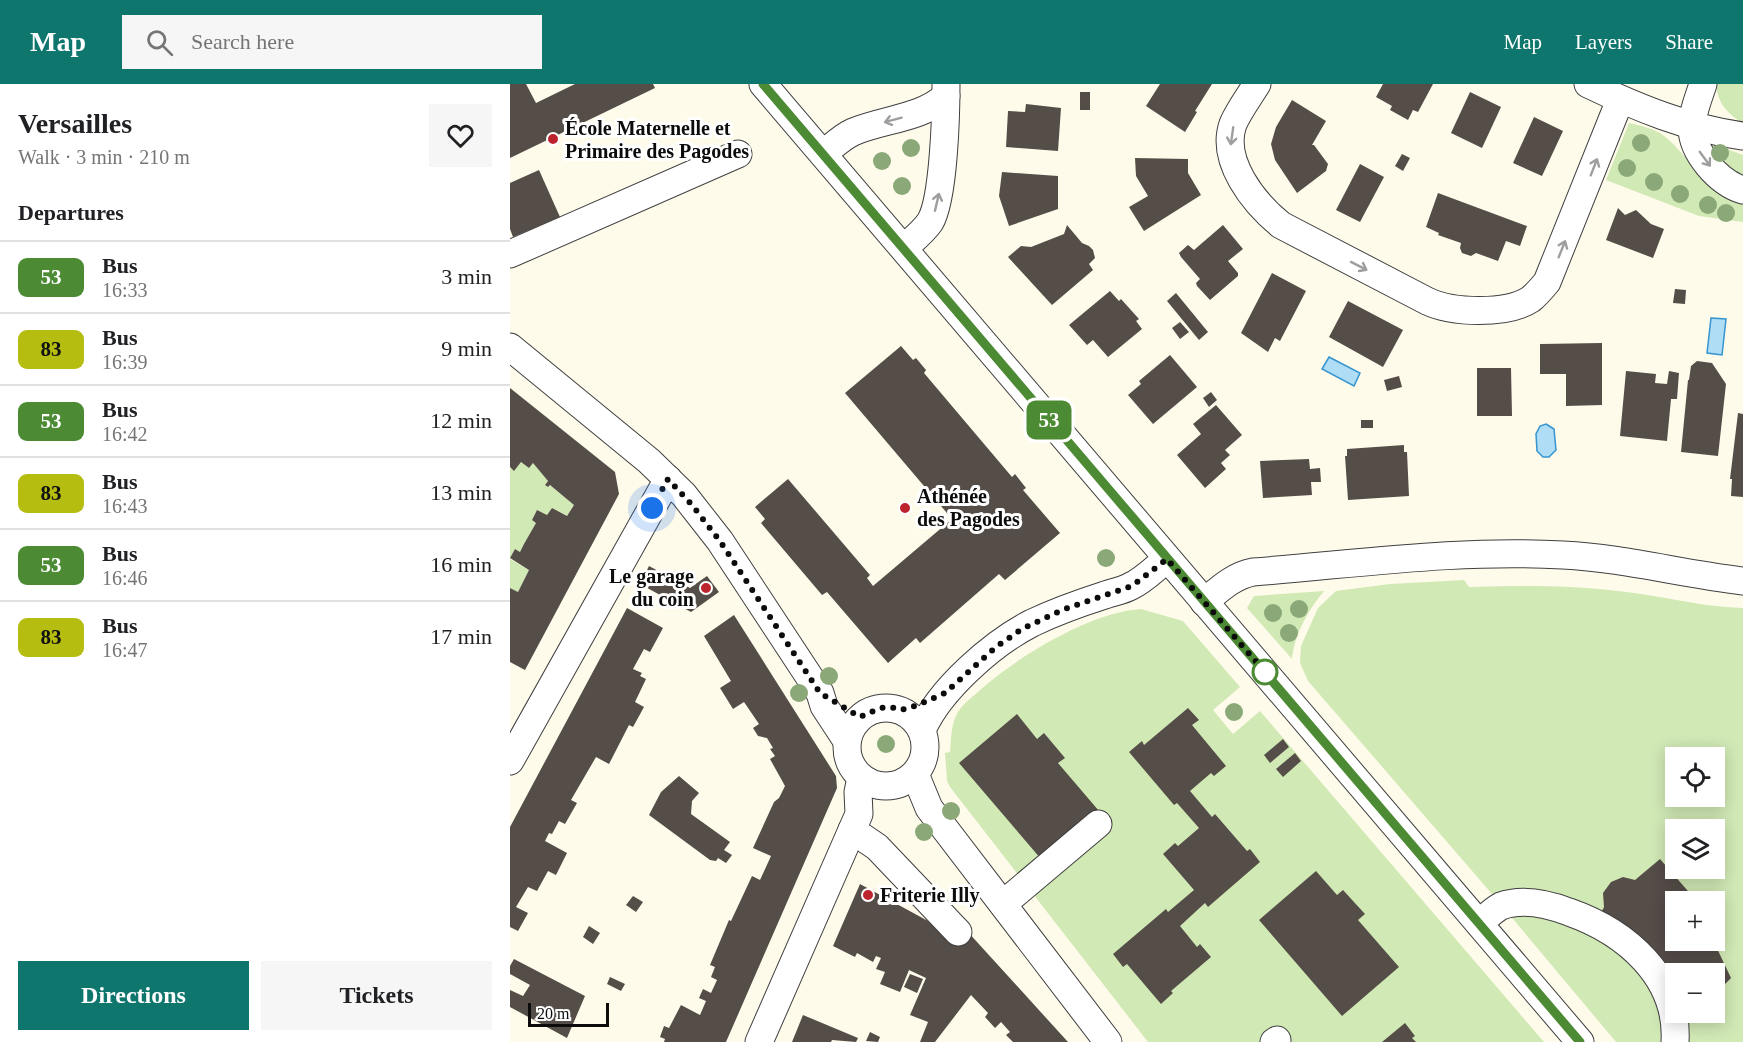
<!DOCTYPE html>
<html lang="en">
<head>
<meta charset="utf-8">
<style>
  :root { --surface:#fff; --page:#f6f6f6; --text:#202124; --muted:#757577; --line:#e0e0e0; --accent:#0f766e }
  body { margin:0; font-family:"Times New Roman",serif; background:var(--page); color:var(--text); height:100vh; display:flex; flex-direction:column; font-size:22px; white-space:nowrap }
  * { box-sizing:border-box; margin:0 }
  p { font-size:20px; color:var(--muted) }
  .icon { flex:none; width:33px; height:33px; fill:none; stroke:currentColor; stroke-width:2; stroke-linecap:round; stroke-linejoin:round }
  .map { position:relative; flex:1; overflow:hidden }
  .details { display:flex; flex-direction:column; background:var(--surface); width:510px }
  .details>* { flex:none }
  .badge { padding:0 12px; border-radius:9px; font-size:21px; line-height:39px }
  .controls { position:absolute; left:1155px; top:663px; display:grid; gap:12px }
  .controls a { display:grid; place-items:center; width:60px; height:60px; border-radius:0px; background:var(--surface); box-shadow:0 3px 15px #0003; font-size:30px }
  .scale { position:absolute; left:18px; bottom:15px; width:81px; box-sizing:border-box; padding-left:6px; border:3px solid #0c0c0c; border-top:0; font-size:16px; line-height:21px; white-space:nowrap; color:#0c0c0c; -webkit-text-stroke:4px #fff; paint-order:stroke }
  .you { position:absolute; width:30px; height:30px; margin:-15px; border:4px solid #fff; border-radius:50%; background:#1a73e8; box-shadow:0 0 0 9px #1a73e833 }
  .map>.badge { position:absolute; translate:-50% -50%; box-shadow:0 0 0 3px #fff }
  h2 { padding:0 18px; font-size:22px; line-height:54px }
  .round { display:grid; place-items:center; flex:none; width:63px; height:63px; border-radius:0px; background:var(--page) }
  .overview { display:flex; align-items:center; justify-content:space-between; height:102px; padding:0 18px }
  h1 { font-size:28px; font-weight:700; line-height:45px }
  .action { display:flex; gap:12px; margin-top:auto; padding:12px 18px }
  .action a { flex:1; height:69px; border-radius:0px; background:var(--accent); color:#fff; font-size:24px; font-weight:700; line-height:69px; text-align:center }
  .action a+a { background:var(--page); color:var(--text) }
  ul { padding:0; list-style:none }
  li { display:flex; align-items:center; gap:18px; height:72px; padding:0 18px; border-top:2px solid var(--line) }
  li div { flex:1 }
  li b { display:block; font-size:22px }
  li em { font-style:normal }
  li .badge { min-width:66px; font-weight:700; text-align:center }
  header { display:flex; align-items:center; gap:36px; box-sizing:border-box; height:84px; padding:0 30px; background:var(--accent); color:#fff }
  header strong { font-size:28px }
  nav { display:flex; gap:33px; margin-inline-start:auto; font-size:21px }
  .search { width:420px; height:54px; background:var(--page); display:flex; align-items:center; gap:15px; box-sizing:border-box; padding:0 21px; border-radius:0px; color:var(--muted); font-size:22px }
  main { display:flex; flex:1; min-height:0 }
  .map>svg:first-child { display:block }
  .green { fill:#d1e9b5; fill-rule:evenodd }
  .water { fill:#afddf6; stroke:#3694ce; stroke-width:1.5 }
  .building { fill:#554d48 }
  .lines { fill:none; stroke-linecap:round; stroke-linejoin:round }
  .minor-casing { stroke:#3f3f3f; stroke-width:29 }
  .minor { stroke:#fff; stroke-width:27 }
  .tree { fill:#8ba879 }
  .oneway { stroke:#9e9e9e }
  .line-casing { stroke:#fff; stroke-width:14 }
  .line { stroke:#4c8b33; stroke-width:9 }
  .walk { stroke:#0c0c0c; stroke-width:6; stroke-dasharray:0 10.8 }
  .poi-dot { fill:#bd232d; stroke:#fff; stroke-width:2 }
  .stop-dot { fill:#fff; stroke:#4c8b33; stroke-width:3 }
  .labels { text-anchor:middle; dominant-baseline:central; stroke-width:6; stroke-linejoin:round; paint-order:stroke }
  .poi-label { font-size:20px; font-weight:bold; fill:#0c0c0c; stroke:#fff; text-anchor:start }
</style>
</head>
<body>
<header>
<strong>Map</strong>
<div class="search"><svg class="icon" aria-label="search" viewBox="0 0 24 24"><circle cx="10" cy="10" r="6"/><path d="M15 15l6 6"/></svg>Search here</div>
<nav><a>Map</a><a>Layers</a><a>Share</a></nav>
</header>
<main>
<section class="details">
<div class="overview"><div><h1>Versailles</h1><p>Walk · 3 min · 210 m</p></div><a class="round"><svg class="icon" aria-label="heart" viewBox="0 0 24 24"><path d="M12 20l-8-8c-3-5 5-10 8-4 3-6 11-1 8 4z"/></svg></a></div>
<h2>Departures</h2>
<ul>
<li><span class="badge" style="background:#4c8b33;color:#fff">53</span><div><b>Bus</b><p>16:33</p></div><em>3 min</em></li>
<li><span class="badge" style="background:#b4bd10;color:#111">83</span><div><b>Bus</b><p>16:39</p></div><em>9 min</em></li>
<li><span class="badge" style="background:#4c8b33;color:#fff">53</span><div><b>Bus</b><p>16:42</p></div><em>12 min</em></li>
<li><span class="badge" style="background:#b4bd10;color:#111">83</span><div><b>Bus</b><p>16:43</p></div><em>13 min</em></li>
<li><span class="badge" style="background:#4c8b33;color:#fff">53</span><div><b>Bus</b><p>16:46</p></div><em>16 min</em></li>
<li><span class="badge" style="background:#b4bd10;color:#111">83</span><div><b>Bus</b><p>16:47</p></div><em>17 min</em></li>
</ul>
<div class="action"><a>Directions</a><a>Tickets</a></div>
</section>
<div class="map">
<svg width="1233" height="958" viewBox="0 0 1233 958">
  <rect width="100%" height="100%" fill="#fffbeb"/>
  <!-- green -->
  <g class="green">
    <path d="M1206,0H1233V39C1217,30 1207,18 1206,0Z"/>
    <path d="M1119,39C1131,42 1144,44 1154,52C1186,77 1187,107 1233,120V138L1189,132L1096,96Z"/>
    <path d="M1195,57L1233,71V95L1220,89Z"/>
    <path d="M11,378L19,384L23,379L38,397L35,401L38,403L40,401L64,421L57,432L42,424L37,431L27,426L22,436L26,439L10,468L5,465L0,474V385L1,384L4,386Z"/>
    <path d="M0,475L19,486L8,508L0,504Z"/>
    <path d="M954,496L959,503C1014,501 1070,501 1124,509C1161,514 1196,523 1233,524V958H1106L982,810L798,597L790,579L791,562L808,524L826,507L880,500ZM1166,674H1204V712H1166ZM1166,746H1204V784H1166ZM1166,818H1204V856H1166ZM1166,890H1204V928H1166Z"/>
    <path d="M814,507C799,525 784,551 782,575L737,524L744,512Z"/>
    <path d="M631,525L673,537L730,603L703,626L723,650L750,627L1034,958H638L440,703L437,697L435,669L440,668C441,655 441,639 448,628C453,620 461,614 468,608C505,574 580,528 631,525Z"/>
  </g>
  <!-- water -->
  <g class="water">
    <path d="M1201,234L1216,235L1212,271L1197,269Z"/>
    <path d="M819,273L850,289L844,302L812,285Z"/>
    <path d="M1036,340L1044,345L1046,366L1039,373H1033L1027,367L1026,350L1030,342Z"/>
  </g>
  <!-- building -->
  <g class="building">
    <path d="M0,0H16L26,19L65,0H143L145,4L0,74Z"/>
    <path d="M650,0H702L685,27L687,28L675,48L636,22Z"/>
    <path d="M873,0H923L908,28L903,26L898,36L880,26L882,22L866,13Z"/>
    <rect x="570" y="8" width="10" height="18"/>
    <path d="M960,8L991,23L972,64L941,49Z"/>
    <path d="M782,16L816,37L802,61H804L818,80L816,87L787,109L765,76L761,60L766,43Z"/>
    <path d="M516,20L551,24L548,67L496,63L498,27L515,28Z"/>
    <path d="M1024,33L1053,47L1032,92L1003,79Z"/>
    <path d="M892,70L900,74L893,87L885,82Z"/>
    <path d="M625,74L678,75V89L691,111L634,147L619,123L638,112L626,92Z"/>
    <path d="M850,80L874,93L850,138L826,126Z"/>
    <path d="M29,86L50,133L3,153L0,145V99Z"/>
    <path d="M492,88L548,92V125L499,142L489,112Z"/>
    <path d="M928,109L1017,142L1010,162L996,157L988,177L966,169L961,172L952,169L950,164L951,159L928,151L929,149L916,143Z"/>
    <path d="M1108,124L1115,131L1126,126L1141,140L1154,145L1143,174L1096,156Z"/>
    <path d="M557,141L572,159L579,162L583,166L585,174L579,180L583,186L542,221L498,173L511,162L521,163L554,150Z"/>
    <path d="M713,141L733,165L718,177L728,189V192L700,216L687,202L686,199L690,195L671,173L669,169L678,161L684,166Z"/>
    <path d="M762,189L796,207L770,257L765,254L758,268L731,249Z"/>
    <path d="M1165,205L1176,206L1175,220L1163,219Z"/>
    <path d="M600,207L609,217L611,215L629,235L626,237L632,245L598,273L583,256L577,261L559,241Z"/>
    <path d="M666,209L698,248L689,256L657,217Z"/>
    <path d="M838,217L893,246L873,283L819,253Z"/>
    <path d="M670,238L679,248L670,255L662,244Z"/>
    <path d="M1092,259V321L1056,322V290H1030V260Z"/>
    <path d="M391,262L403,276L406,274L416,286L414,289L502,393L505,390L516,404L513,406L550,449L495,496L489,490L410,559L406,554L378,579L317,508L312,511L251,439L255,435L245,423L278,395L360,491L357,494L363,502L442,435L335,309Z"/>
    <path d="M660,271L687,303L643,340L618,311L631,300L629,297Z"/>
    <path d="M1187,277L1202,279L1216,300L1208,372L1171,368L1178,296H1179L1181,282Z"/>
    <path d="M967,284H1001L1002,332H967Z"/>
    <path d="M1116,287L1146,290L1145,299L1157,300L1159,287L1169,289L1167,315H1161L1157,357L1110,352Z"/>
    <path d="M889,292L892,303L877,307L874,296Z"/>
    <path d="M0,304L105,388L109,410L15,586L0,578V504L8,508L19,486L0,474L5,465L10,468L14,460L26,439L22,436L27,426L37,431L42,424L57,432L64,421L40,401L38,403L35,401L38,397L23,379L19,384L11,378L4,387L0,383Z"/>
    <path d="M701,308L707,316L699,323L693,314Z"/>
    <path d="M706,321L732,351L715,366L720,371L711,379L716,385L695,404L667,371L691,350L683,340Z"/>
    <path d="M1228,329L1233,330V413L1221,412L1222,395H1220Z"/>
    <rect x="851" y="336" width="12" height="8"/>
    <path d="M894,361V368H897L899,412L838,416L835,372H837V365Z"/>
    <path d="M799,375L800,385L810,384L811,398H801L802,411L753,414L750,377Z"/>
    <path d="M139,482L180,504L197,492L209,508L181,528L130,500Z"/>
    <path d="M117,524L153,544L140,568L134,565L123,585L132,589L130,592L136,595L125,618L134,623L123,643L119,641L99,680L86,673L61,716L67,719L55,740L49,737L42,750L39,749L35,757L57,769L46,791L38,787L27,807L18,803L6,823L18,829L8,847L0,843V743Z"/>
    <path d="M224,531L326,692L327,704L216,958H154L155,955L150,953L154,942L159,944L171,921L190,931L196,917L189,914L193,905L201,909L207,896L201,893L205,883L200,881L219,836L221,837L242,792L250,796L261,772L243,764L264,718L269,714L275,702L260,675L265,672L260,665L263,664L257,654L248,652L243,644L249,640L234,618L223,625L210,604L221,597L194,552Z"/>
    <path d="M678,624L689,636L682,641L716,682L704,692L701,689L680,707L702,733L705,730L737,767L740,765L750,778L698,823L695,819L670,842L687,863L690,860L701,873L661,907L663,909L651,920L617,880L613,883L603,870L656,825L658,828L684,806L653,770L665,759L668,762L689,744L667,719L664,721L619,668L632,657L634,661Z"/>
    <path d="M507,630L527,655L534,649L555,674L548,679L589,727L531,775L449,679Z"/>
    <path d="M773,655L779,663L760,679L754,671Z"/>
    <path d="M785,669L791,677L773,693L766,685Z"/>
    <path d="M169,692L189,709L182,717L181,730L220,758L214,766L222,771L216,779L208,774L206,777L200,776L139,731L151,708Z"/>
    <path d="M1150,775L1184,814L1181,818H1166V856H1203L1221,894L1212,903V913H1214L1210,922L1204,927V890H1166V898L1144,867L1132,855L1120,844L1092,827L1094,823L1093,809L1101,798L1113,793L1125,796Z"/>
    <path d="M806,787L827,811L833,806L855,830L848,836L889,883L832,932L749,836Z"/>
    <path d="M350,800L453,856L457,847L558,958H503L496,951L500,948L491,938L485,944L475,933L478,929L461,911L425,958H410L418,938L400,931L416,894L399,886L390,908L370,900L375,888L366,885L371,874L366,872L363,878L347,869L345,873L323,862Z"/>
    <path d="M123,812L133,818L126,828L116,821Z"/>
    <path d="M79,842L90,849L83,860L73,853Z"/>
    <path d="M4,875L75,912L57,954L0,923V906L13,912L20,901L0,890V882Z"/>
    <path d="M400,890L413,895L407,909L394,903Z"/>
    <path d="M100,893L115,900L111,907L97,900Z"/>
    <path d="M293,931L348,954L346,958L322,956L321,958H282Z"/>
    <path d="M895,939L905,952L902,954L906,958H872Z"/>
    <path d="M360,948L370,953L368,958L356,957Z"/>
  </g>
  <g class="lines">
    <!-- minor casing -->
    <g class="minor-casing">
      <g id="minor">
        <path d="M253,0L1070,958"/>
        <path d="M747,0C739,13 729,26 723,40C710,77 744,119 771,141L917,217C942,229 997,231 1021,215C1027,210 1032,204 1037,198L1110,16"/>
        <path d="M1078,0C1126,23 1179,45 1233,52"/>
        <path d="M1193,0C1189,13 1182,29 1182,42C1181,68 1209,99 1233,106"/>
        <path d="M313,70C323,62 332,53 343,48C373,35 411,35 436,12"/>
        <path d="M394,164C403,156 413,148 420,138C434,115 436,29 436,0"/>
        <path d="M0,170L228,70"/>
        <path d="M0,263L139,377L174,411L210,457L310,609L314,622L337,657"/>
        <path d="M694,518C710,505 723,492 743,488C846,480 950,465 1053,471C1114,474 1172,490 1233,497"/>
        <circle cx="376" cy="663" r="39"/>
        <path d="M412,646C430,605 483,559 522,539C545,528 570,519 595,511C603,508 612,507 621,502C634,496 645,484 657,475"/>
        <path d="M0,677L158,395"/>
        <path d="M405,690L419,724L598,958"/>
        <path d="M342,746L367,763L448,848"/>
        <path d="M493,820L588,740"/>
        <path d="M969,839C976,834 983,826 991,822C1013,814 1038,820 1059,828C1116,848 1169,893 1165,958"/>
        <path d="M249,958L349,730L348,708L351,694"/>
        <path d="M764,958L767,956"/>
      </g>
    </g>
    <!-- minor -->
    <use href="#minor" class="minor"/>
  </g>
  <!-- trees -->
  <g class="tree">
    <circle cx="1131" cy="59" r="9"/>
    <circle cx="401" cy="64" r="9"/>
    <circle cx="1210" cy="69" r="9"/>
    <circle cx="372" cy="77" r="9"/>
    <circle cx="1117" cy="84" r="9"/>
    <circle cx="1144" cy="98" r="9"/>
    <circle cx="392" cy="102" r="9"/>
    <circle cx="1170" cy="110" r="9"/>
    <circle cx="1198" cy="121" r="9"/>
    <circle cx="1216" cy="129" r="9"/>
    <circle cx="596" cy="474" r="9"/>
    <circle cx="789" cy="525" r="9"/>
    <circle cx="763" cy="529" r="9"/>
    <circle cx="779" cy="549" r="9"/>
    <circle cx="319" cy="592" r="9"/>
    <circle cx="289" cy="609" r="9"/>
    <circle cx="724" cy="628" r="9"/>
    <circle cx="376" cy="660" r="9"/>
    <circle cx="441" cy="727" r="9"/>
    <circle cx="414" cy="748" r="9"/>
  </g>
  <!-- one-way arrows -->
  <defs><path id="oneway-shaft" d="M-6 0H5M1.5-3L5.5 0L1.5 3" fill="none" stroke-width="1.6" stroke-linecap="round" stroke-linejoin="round" transform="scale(1.5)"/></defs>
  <g class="oneway">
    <use href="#oneway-shaft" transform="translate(383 36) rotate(165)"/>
    <use href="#oneway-shaft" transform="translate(722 52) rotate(98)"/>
    <use href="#oneway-shaft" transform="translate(1195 75) rotate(54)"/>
    <use href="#oneway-shaft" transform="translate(1084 83) rotate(-69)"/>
    <use href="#oneway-shaft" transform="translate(427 118) rotate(-77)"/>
    <use href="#oneway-shaft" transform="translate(1052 165) rotate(-68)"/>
    <use href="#oneway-shaft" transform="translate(849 182) rotate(27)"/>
  </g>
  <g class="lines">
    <!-- line casing -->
    <g class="line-casing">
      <path id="line" d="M253,0L1070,958"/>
    </g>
    <!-- line -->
    <use href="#line" class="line"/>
    <!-- walk -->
    <path class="walk" d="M142,424L158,395L182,421L210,457L310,609L350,633L370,624L381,623L391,626L408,621L435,609L486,563L512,545L552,526L622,502L657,475L755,588"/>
  </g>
  <!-- markers -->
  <g class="poi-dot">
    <circle cx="43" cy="55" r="6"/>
    <circle cx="395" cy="424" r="6"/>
    <circle cx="196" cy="504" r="6"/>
    <circle cx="358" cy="811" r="6"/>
  </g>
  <circle class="stop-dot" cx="755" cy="588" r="12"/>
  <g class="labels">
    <!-- poi labels -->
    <g class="poi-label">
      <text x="55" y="44">École Maternelle et<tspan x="55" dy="23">Primaire des Pagodes</tspan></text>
      <text x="407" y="412">Athénée<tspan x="407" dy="23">des Pagodes</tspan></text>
      <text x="184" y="492" text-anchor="end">Le garage<tspan x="184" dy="23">du coin</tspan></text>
      <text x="370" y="811">Friterie Illy</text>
    </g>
  </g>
</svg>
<div class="controls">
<a><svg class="icon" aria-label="locate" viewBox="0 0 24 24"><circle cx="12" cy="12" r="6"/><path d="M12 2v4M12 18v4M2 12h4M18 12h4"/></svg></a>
<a><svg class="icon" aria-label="layers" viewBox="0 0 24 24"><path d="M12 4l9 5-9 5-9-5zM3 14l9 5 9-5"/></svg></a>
<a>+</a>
<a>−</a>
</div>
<div class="scale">20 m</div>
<div class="you" style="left:142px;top:424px"></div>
<b class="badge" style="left:539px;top:336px;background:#4c8b33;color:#fff">53</b>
</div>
</main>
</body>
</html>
